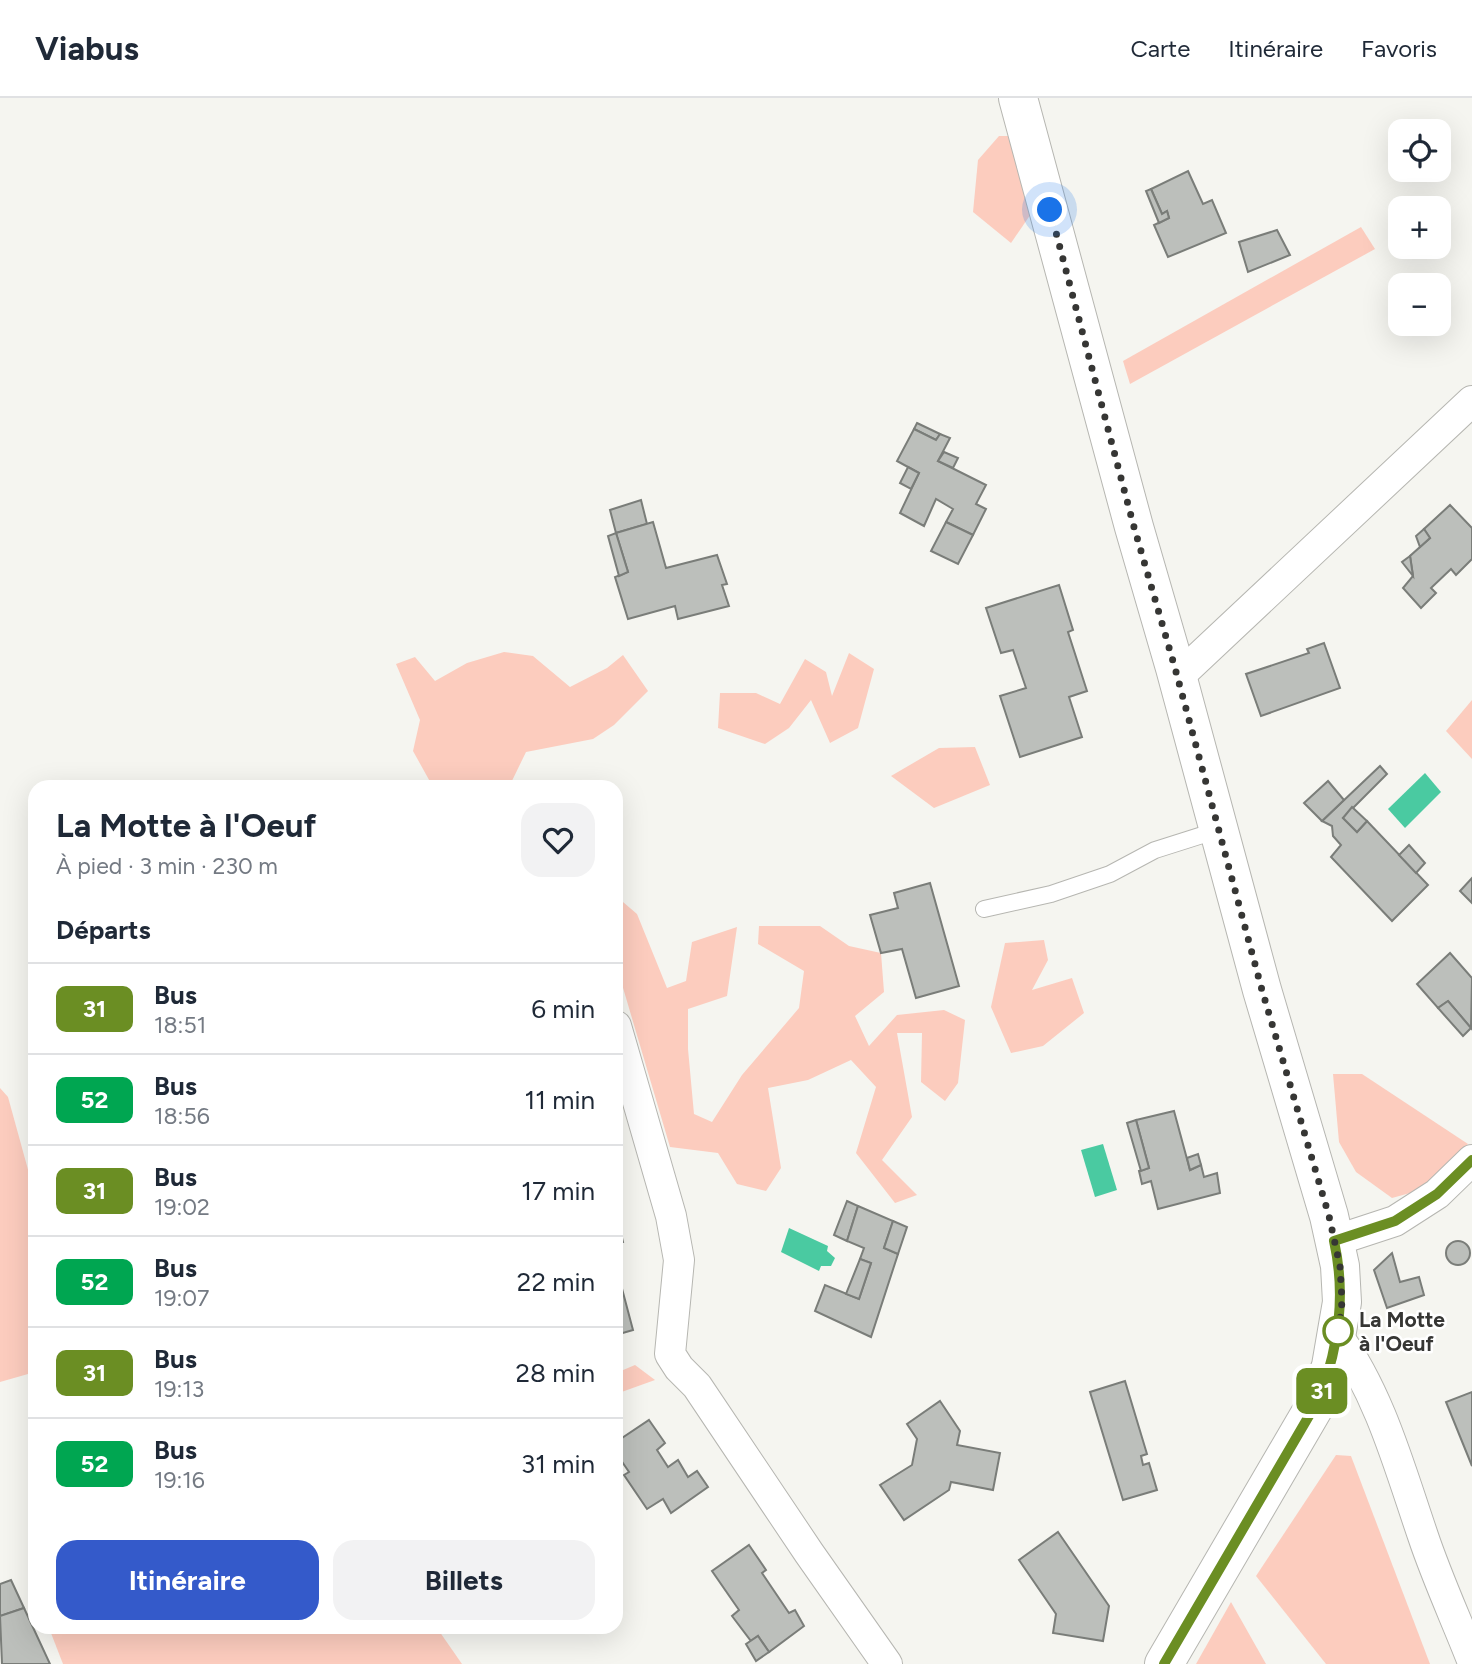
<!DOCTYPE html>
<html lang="fr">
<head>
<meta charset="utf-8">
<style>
  :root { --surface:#fff; --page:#f2f2f3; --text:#1f2937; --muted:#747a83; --line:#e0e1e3; --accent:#345aca }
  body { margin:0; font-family:Figtree,sans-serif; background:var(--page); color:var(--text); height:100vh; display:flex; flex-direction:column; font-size:26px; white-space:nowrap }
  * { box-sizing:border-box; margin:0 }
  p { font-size:23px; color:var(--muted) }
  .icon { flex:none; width:38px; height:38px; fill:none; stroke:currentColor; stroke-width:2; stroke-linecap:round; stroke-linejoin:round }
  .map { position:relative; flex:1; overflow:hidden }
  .panel { position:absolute; left:28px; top:682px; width:595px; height:854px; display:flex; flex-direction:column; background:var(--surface); border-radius:21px; box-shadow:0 7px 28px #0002 }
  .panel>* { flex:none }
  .badge { padding:0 14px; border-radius:10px; font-size:24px; line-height:46px }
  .buttons { position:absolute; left:1388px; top:21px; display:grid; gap:14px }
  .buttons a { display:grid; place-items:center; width:63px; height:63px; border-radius:14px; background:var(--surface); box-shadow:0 7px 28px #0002; font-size:35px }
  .you { position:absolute; width:35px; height:35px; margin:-18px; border:5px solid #fff; border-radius:50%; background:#1a73e8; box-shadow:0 0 0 10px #1a73e833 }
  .map>.badge { position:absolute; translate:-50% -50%; box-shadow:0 0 0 4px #fff }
  h2 { padding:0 28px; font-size:26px; line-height:63px }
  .round { display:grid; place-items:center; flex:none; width:74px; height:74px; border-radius:21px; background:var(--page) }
  .head { display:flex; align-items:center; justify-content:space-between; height:119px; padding:0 28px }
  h1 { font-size:33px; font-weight:700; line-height:52px }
  .action { display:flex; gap:14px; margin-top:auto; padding:14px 28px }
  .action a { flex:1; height:80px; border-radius:21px; background:var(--accent); color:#fff; font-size:28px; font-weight:700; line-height:80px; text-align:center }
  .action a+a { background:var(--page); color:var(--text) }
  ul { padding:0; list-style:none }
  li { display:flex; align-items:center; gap:21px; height:91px; padding:0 28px; border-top:2px solid var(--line) }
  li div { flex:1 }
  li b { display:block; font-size:26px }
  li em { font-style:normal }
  li .badge { min-width:77px; font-weight:700; text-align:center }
  header { display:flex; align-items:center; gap:42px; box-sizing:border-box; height:98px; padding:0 35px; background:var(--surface); border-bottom:2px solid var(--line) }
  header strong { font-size:33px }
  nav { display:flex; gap:38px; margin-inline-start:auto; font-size:24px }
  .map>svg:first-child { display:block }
  .green { fill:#fcccbe }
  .water { fill:#4acaa1 }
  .building { fill:#bcbfbb; stroke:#7a7d79; stroke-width:2 }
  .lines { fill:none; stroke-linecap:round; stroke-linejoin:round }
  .lane-casing { stroke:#b6b6b1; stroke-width:18 }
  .street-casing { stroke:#b6b6b1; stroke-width:32 }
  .secondary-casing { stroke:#b6b6b1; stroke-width:40 }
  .lane { stroke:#fff; stroke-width:16 }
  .street { stroke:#fff; stroke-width:30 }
  .secondary { stroke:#fff; stroke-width:38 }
  .line-casing { stroke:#fff; stroke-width:16 }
  .line { stroke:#6b8e23; stroke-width:10 }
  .walk { stroke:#363634; stroke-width:7; stroke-dasharray:0 12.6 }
  .stop-dot { fill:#fff; stroke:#6b8e23; stroke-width:3.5 }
  .labels { text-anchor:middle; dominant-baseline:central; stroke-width:5; stroke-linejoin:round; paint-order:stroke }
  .stop-label { font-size:21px; font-weight:bold; fill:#363634; stroke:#fff; text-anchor:start }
</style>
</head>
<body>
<header>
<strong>Viabus</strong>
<nav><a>Carte</a><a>Itinéraire</a><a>Favoris</a></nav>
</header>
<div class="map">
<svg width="1472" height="1566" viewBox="0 0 1472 1566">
  <rect width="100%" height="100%" fill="#f5f5f0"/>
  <!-- green -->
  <g class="green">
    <path d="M999,38H1018L1037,107L1011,145L973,114L978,62Z"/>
    <path d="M1361,129L1375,151L1130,286L1123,263Z"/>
    <path d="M504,554L533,558L570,589L607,570L623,557L648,593L614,627L593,641L526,654L509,689H433L413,653L420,622L396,566L415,559L435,583L467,565Z"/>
    <path d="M849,555L874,571L858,630L830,645L811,602L789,630L765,646L718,630L720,595H756L780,606L805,561L826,574L832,598Z"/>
    <path d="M1472,602V661L1446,633Z"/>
    <path d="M975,649L990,687L934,710L891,678L939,650Z"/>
    <path d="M616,798L637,816L667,890L686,883L692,844L737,829L727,898L688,911V951L694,1016L712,1024L742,977L799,910L804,873L758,846L759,828H820L849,848L881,855L884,894L855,918L869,948L897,917L944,912L965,922L958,985L945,1003L921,984L922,935H897L912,1019L882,1062L917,1097L895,1105L856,1055L876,989L851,962L808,982L768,990L781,1070L766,1093L737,1086L718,1055L670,1049L616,866Z"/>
    <path d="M1044,842L1048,862L1032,892L1072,880L1084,915L1043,948L1011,955L991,909L1005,845Z"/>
    <path d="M1333,976H1362L1468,1046L1421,1092L1392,1100L1356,1074L1339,1044Z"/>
    <path d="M0,990L8,999L35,1097V1274L0,1284Z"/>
    <path d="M635,1267L655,1282L616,1296V1275Z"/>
    <path d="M1336,1357L1351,1358L1430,1566H1326L1256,1478Z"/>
    <path d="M1231,1504L1266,1566H1196Z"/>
    <path d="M49,1530H437L462,1566H63Z"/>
  </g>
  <!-- water -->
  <g class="water">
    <path d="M1425,675L1441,694L1405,730L1388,711Z"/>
    <path d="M1103,1046L1117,1092L1095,1099L1081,1052Z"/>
    <path d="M789,1130L828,1148L827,1153L835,1160L831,1168H821L819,1173L781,1154Z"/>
  </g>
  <!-- building -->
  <g class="building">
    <path d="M1188,73L1203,106L1212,102L1226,135L1168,159L1154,127L1169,120L1167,113L1162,116L1151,91Z"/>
    <path d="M1151,91L1162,116L1167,113L1169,120L1159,125L1146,93Z"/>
    <path d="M1277,132L1290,157L1248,174L1239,144Z"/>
    <path d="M917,325L940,336L936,342L914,331Z"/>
    <path d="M914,331L936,342L940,336L950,340L938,363L986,387L976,406L986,411L973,437L946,424L953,411L936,401L924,428L900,415L919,375L897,363Z"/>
    <path d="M944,354L958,360L953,370L938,363Z"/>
    <path d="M908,369L919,375L911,391L900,385Z"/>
    <path d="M641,402L647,426L616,435L610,412Z"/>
    <path d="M1450,407L1472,430V461L1456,477L1451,471L1431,490L1436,495L1421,510L1403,490L1413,478L1410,458L1430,440L1424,431Z"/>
    <path d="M653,424L666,470L717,457L727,486L722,487L729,508L678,521L675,508L628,521L615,479L628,474L616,435Z"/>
    <path d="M946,424L973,437L958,466L931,453Z"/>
    <path d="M1424,431L1430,440L1420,449L1416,438Z"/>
    <path d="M616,435L628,474L619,478L608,438Z"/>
    <path d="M1410,458L1413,478L1402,464Z"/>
    <path d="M1059,487L1073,532L1068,534L1087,593L1069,599L1082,639L1020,659L1000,598L1026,590L1013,552L1001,555L986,510Z"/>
    <path d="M1324,545L1340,590L1261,618L1246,576L1309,555L1307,551Z"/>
    <path d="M1380,668L1387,676L1343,720L1357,734L1367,723L1428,787L1392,823L1331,759L1341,747L1333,738L1332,728L1322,723Z"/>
    <path d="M1328,683L1344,702L1322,723L1304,705Z"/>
    <path d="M1352,709L1367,723L1357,734L1343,720Z"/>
    <path d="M1409,747L1425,765L1416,775L1399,757Z"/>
    <path d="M1472,780V805L1460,793Z"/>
    <path d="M930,785L959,888L916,900L902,851L881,855L870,817L898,810L894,795Z"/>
    <path d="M1450,855L1472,880L1471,930L1448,903L1438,910L1417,886Z"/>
    <path d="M1448,903L1471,930L1463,938L1438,910Z"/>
    <path d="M1174,1013L1190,1072L1201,1067L1204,1079L1217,1075L1220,1095L1158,1111L1151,1083L1142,1086L1139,1073L1149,1070L1136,1022Z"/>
    <path d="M1136,1022L1149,1070L1141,1073L1127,1025Z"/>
    <path d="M1198,1056L1201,1067L1190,1072L1187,1060Z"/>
    <path d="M847,1103L858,1108L847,1143L834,1137Z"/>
    <path d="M858,1108L893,1123L884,1150L898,1156L871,1239L815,1213L825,1187L859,1201L871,1165L860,1161L864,1150L847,1143Z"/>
    <path d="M617,1119L623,1144L616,1146V1120Z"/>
    <path d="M893,1123L907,1129L898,1156L884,1150Z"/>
    <circle cx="1458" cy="1155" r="12"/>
    <path d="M1392,1155L1400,1184L1419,1179L1424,1197L1387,1210L1374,1172Z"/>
    <path d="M860,1161L871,1165L859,1201L846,1196Z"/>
    <path d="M616,1168L633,1232L616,1237Z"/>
    <path d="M1125,1283L1147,1356L1141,1358L1143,1367L1149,1365L1157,1392L1123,1402L1090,1294Z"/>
    <path d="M1472,1294V1368L1446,1304Z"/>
    <path d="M940,1303L960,1333L957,1347L1000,1355L993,1392L951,1384L949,1392L904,1422L880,1387L912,1367L917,1341L907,1326Z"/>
    <path d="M649,1322L665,1345L657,1352L668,1369L678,1362L688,1379L697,1373L708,1389L671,1415L663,1401L647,1411L624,1377L629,1374L616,1355V1344Z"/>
    <path d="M1058,1434L1109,1508L1103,1543L1053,1535L1056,1516L1019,1462Z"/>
    <path d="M749,1447L766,1472L762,1475L789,1515L795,1512L804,1528L769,1554L758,1538L751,1543L732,1518L739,1512L712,1473Z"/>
    <path d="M11,1482L24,1510L0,1518V1486Z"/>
    <path d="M24,1510L50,1566H2L0,1518Z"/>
    <path d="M758,1538L769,1554L756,1563L746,1546Z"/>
  </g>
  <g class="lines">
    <!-- lane casing -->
    <g class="lane-casing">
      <path id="lane" d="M984,811L1051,796L1110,776L1155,752L1218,732"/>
    </g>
    <!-- street casing -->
    <g class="street-casing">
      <g id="street">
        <path d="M1178,579L1472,303"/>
        <path d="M616,928L671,1118L679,1162L670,1256L679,1270L697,1288L809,1455L887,1566"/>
        <path d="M1334,1143L1395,1123L1437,1096L1472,1062"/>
        <path d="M1337,1237C1380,1297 1399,1368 1423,1438C1437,1480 1456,1521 1472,1562"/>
      </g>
    </g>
    <!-- secondary casing -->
    <g class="secondary-casing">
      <path id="secondary" d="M1018,0L1134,429L1175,570L1262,892L1329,1118L1340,1168L1342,1204L1331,1268L1320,1299L1164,1566"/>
    </g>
    <!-- lane -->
    <use href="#lane" class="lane"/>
    <!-- street -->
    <use href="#street" class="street"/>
    <!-- secondary -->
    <use href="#secondary" class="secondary"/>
  </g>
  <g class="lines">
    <!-- line casing -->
    <g class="line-casing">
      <path id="line" d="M1164,1566L1320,1299C1339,1247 1346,1197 1334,1143L1395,1123L1437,1096L1472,1062"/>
    </g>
    <!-- line -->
    <use href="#line" class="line"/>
    <!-- walk -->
    <path class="walk" d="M1050,112L1134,429L1175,570L1262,892L1329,1118L1340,1168L1342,1204L1338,1237V1233"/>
  </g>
  <!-- markers -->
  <circle class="stop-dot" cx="1338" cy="1233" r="14"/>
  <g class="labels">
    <!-- stop labels -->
    <g class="stop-label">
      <text x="1359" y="1221">La Motte<tspan x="1359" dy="24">à l'Oeuf</tspan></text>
    </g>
  </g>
</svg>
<div class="buttons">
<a><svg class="icon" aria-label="locate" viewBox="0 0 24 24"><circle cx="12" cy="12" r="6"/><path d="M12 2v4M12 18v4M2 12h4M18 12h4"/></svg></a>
<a>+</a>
<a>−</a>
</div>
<div class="you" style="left:1050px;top:112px"></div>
<b class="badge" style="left:1322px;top:1293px;background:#6b8e23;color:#fff">31</b>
<section class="panel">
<div class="head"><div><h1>La Motte à l'Oeuf</h1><p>À pied · 3 min · 230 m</p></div><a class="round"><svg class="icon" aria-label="heart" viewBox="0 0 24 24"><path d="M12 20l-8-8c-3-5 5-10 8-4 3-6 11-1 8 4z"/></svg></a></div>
<h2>Départs</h2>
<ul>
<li><span class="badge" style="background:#6b8e23;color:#fff">31</span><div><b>Bus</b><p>18:51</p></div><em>6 min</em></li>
<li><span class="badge" style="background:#00a651;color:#fff">52</span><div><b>Bus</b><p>18:56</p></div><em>11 min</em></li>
<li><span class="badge" style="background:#6b8e23;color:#fff">31</span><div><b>Bus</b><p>19:02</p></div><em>17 min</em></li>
<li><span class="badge" style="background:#00a651;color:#fff">52</span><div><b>Bus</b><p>19:07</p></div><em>22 min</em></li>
<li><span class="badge" style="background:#6b8e23;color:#fff">31</span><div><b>Bus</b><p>19:13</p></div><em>28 min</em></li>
<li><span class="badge" style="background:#00a651;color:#fff">52</span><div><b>Bus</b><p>19:16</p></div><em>31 min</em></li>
</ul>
<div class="action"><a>Itinéraire</a><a>Billets</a></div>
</section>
</div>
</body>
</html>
